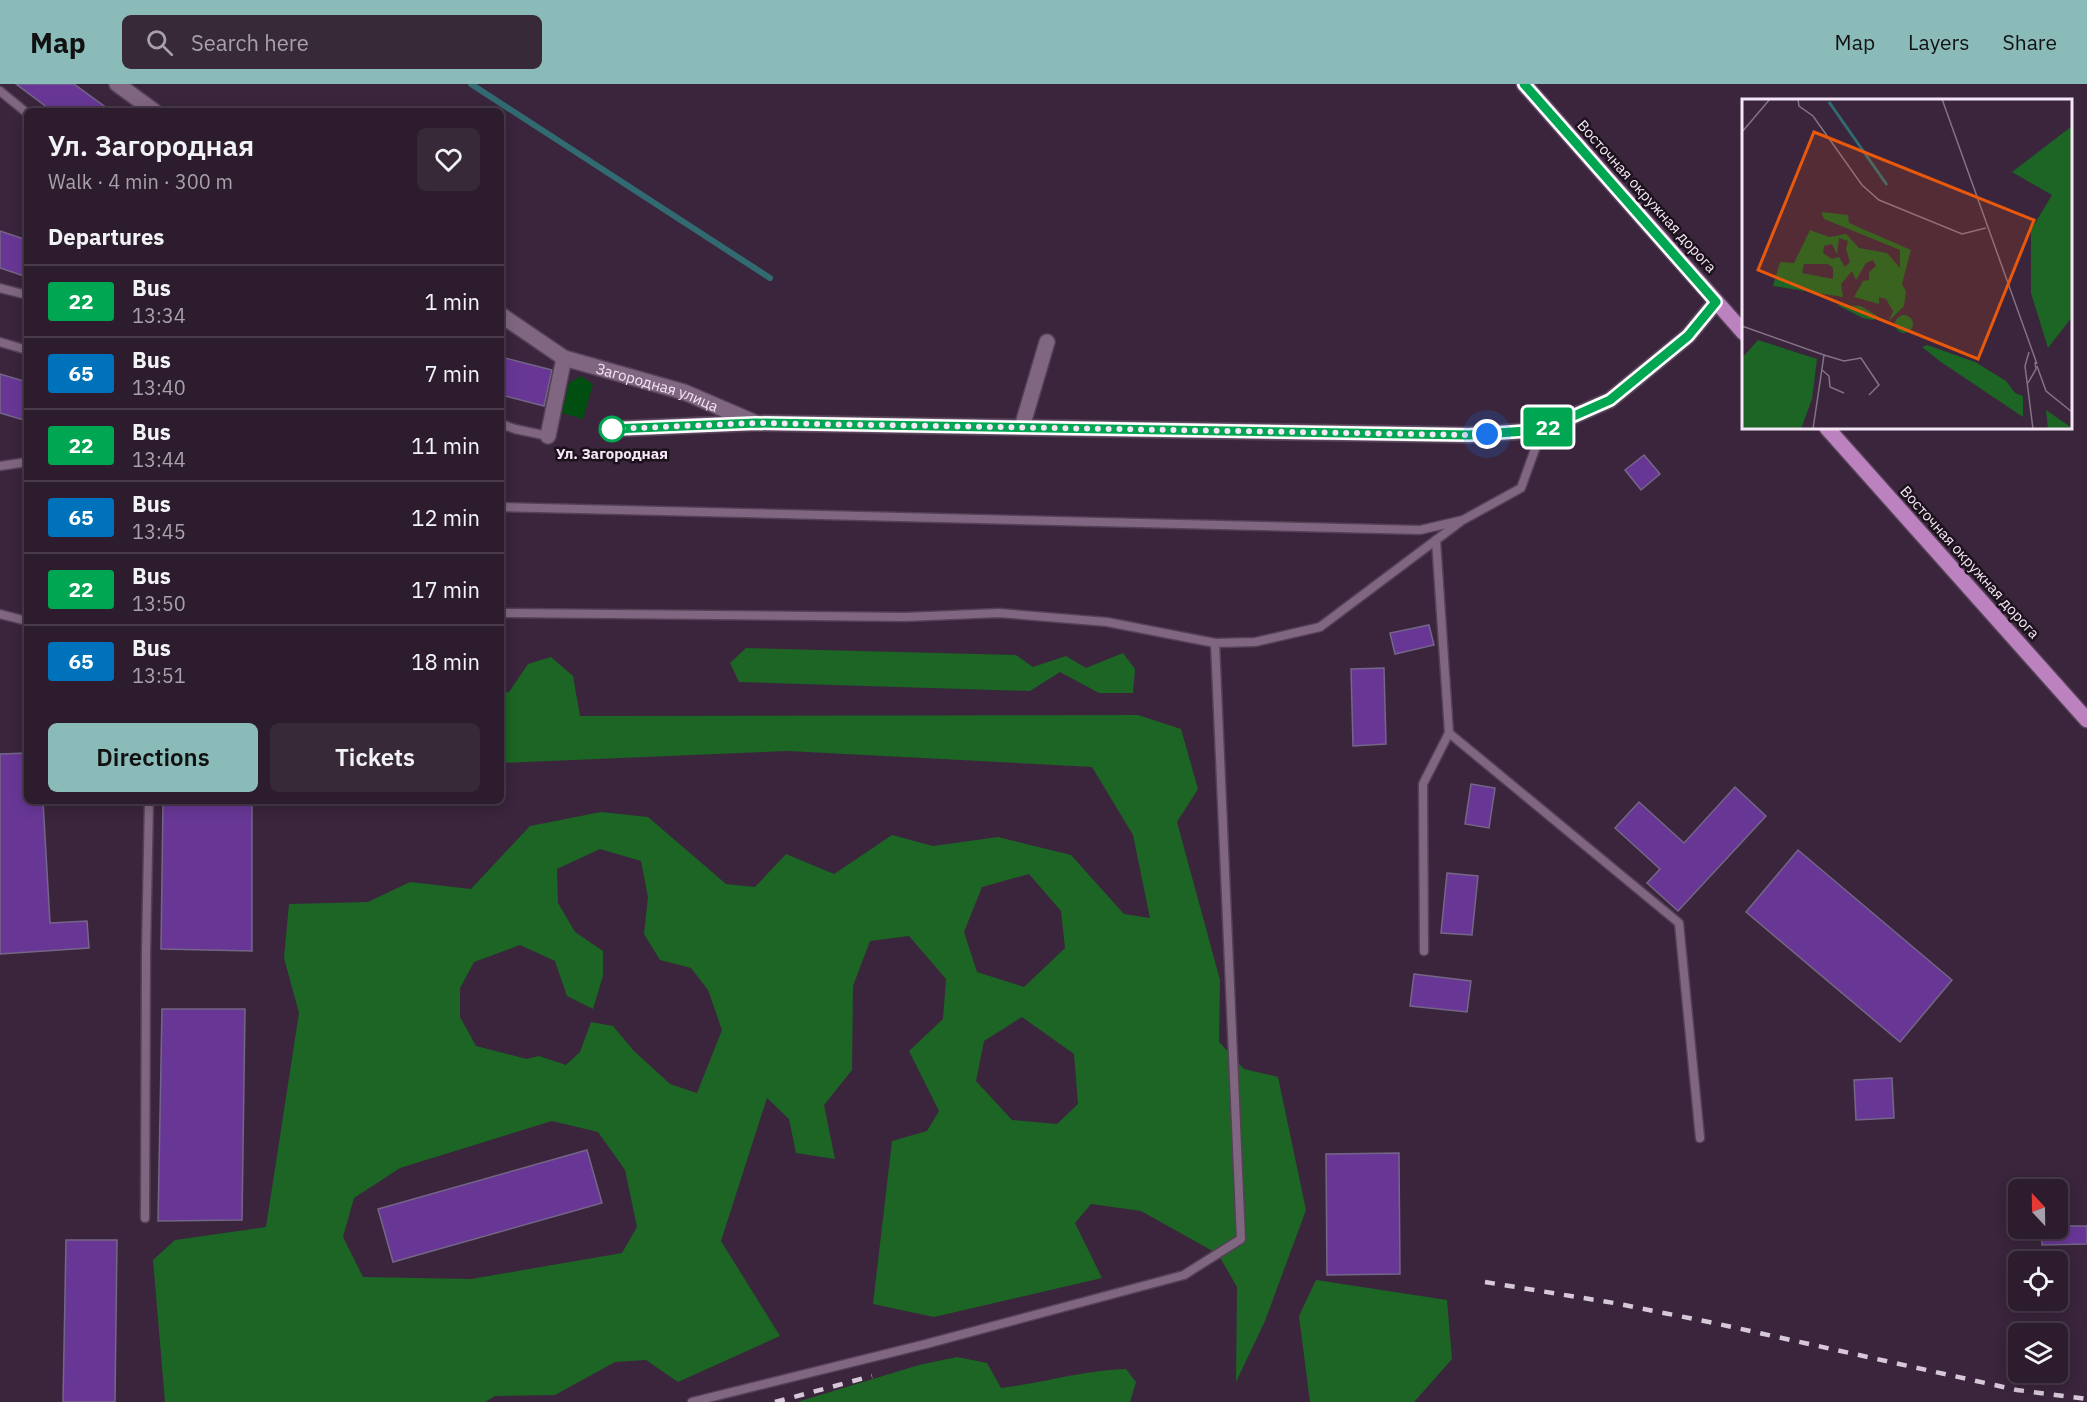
<!DOCTYPE html>
<html lang="en">
<head>
<meta charset="utf-8">
<style>
  :root { --surface:#2c1c2d; --page:#382939; --text:#f1f3f6; --muted:#a6a1aa; --line:#483a49; --accent:#8bbbb9 }
  body { margin:0; font-family:"IBM Plex Sans",sans-serif; background:var(--page); color:var(--text); height:100vh; display:flex; flex-direction:column; font-size:22px; white-space:nowrap }
  * { box-sizing:border-box; margin:0 }
  p { font-size:20px; color:var(--muted) }
  .icon { flex:none; width:33px; height:33px; fill:none; stroke:currentColor; stroke-width:2; stroke-linecap:round; stroke-linejoin:round }
  .map { position:relative; flex:1; overflow:hidden }
  .panel { position:absolute; left:24px; top:24px; width:480px; height:696px; display:flex; flex-direction:column; background:var(--surface); border-radius:9px; box-shadow:0 3px 15px #0003,0 0 0 2px var(--line) }
  .panel>* { flex:none }
  .badge { padding:0 12px; border-radius:4px; font-size:21px; line-height:39px }
  .needle { width:39px; rotate:338deg }
  .tools { position:absolute; left:2008px; top:1095px; display:grid; gap:12px }
  .tools a { display:grid; place-items:center; width:60px; height:60px; border-radius:9px; background:var(--surface); box-shadow:0 3px 15px #0003,0 0 0 2px var(--line); font-size:30px }
  .you { position:absolute; width:30px; height:30px; margin:-15px; border:4px solid #fff; border-radius:50%; background:#1a73e8; box-shadow:0 0 0 9px #1a73e833 }
  .map>.badge { position:absolute; translate:-50% -50%; box-shadow:0 0 0 3px #fff }
  h2 { padding:0 24px; font-size:22px; line-height:54px }
  .round { display:grid; place-items:center; flex:none; width:63px; height:63px; border-radius:9px; background:var(--page) }
  .headline { display:flex; align-items:center; justify-content:space-between; height:102px; padding:0 24px }
  h1 { font-size:28px; font-weight:600; line-height:45px }
  .primary-button { display:flex; gap:12px; margin-top:auto; padding:12px 24px }
  .primary-button a { flex:1; height:69px; border-radius:9px; background:var(--accent); color:#111; font-size:24px; font-weight:600; line-height:69px; text-align:center }
  .primary-button a+a { background:var(--page); color:var(--text) }
  ul { padding:0; list-style:none }
  li { display:flex; align-items:center; gap:18px; height:72px; padding:0 24px; border-top:2px solid var(--line) }
  li div { flex:1 }
  li b { display:block; font-size:22px }
  li em { font-style:normal }
  li .badge { min-width:66px; font-weight:700; text-align:center }
  header { display:flex; align-items:center; gap:36px; box-sizing:border-box; height:84px; padding:0 30px; background:var(--accent); color:#111 }
  header strong { font-size:28px }
  nav { display:flex; gap:33px; margin-inline-start:auto; font-size:21px }
  .search { width:420px; height:54px; background:var(--page); display:flex; align-items:center; gap:15px; box-sizing:border-box; padding:0 21px; border-radius:9px; color:var(--muted); font-size:22px }
  .map>svg:first-child { display:block }
  .green { fill:#004f10 }
  .forest { fill:#1c6524; fill-rule:evenodd }
  .lines { fill:none; stroke-linecap:round; stroke-linejoin:round }
  .stream { stroke:#316b71; stroke-width:6 }
  .building { fill:#683796; stroke:#746686; stroke-width:1.5 }
  .service-casing { stroke:#544155; stroke-width:11 }
  .minor-casing { stroke:#544155; stroke-width:18 }
  .primary-casing { stroke:#544155; stroke-width:18 }
  .service { stroke:#806681; stroke-width:8 }
  .minor { stroke:#806681; stroke-width:15 }
  .primary { stroke:#bc81bf; stroke-width:15 }
  .rail { stroke:#d7c8d8; stroke-width:4.5; stroke-dasharray:10 10; stroke-linecap:butt }
  .line-casing { stroke:#fff; stroke-width:14 }
  .line { stroke:#00a651; stroke-width:9 }
  .walk { stroke:#f4e6f5; stroke-width:6; stroke-dasharray:0 10.8 }
  .stop-dot { fill:#fff; stroke:#00a651; stroke-width:3 }
  .labels { text-anchor:middle; dominant-baseline:central; stroke-width:5; stroke-linejoin:round; paint-order:stroke }
  .street-label { font-size:15px; fill:#f4e6f5; stroke:#1c121c }
  .stop-label { font-size:15px; font-weight:bold; fill:#f4e6f5; stroke:#1c121c }
  .inset-river { fill:none; stroke:#316b71; stroke-width:3 }
  .inset-road { fill:none; stroke:#847286; stroke-width:1.5 }
  .view { fill:#e8590c; fill-opacity:0.15; stroke:#e8590c; stroke-width:3 }
  .inset-edge { fill:none; stroke:#f4e6f5; stroke-width:3 }
</style>
</head>
<body>
<header>
<strong>Map</strong>
<div class="search"><svg class="icon" aria-label="search" viewBox="0 0 24 24"><circle cx="10" cy="10" r="6"/><path d="M15 15l6 6"/></svg>Search here</div>
<nav><a>Map</a><a>Layers</a><a>Share</a></nav>
</header>
<div class="map">
<svg width="2087" height="1318" viewBox="0 0 2087 1318">
  <rect width="100%" height="100%" fill="#3a253c"/>
  <!-- green -->
  <path class="green" d="M581,292L593,300L583,335L562,329L569,299Z"/>
  <!-- forest -->
  <g class="forest">
    <path d="M746,564L1016,571L1033,583L1066,572L1086,584L1123,569L1135,585L1133,609H1099L1060,588L1030,607L739,598L730,579Z"/>
    <path d="M551,573L573,592L580,632L1138,631L1181,645L1198,705L1177,738L1220,896L1219,958L1244,985L1278,993L1306,1126L1265,1237L1236,1298L1237,1203L1218,1170L1141,1127L1091,1120L1075,1139L1102,1194L934,1233L873,1220L892,1057L927,1047L939,1027L909,967L943,935L946,895L909,852L870,857L853,902L852,986L824,1021L835,1075L796,1069L789,1035L767,1014L721,1157L780,1252L678,1298L646,1276L615,1278L555,1311L495,1312L485,1318H165L153,1176L175,1156L266,1143L299,929L284,874L289,820L368,818L410,798L471,805L530,742L601,728L648,733L726,800L755,803L786,770L834,790L892,751L933,762L998,753L1071,771L1124,830L1150,834L1133,751L1092,683L788,667L501,679V609L509,608L528,580ZM600,765L641,777L648,813L644,850L660,876L691,884L708,906L722,946L697,1009L670,1000L634,967L613,942L591,938L580,968L566,981L539,972L527,975L476,962L460,933V904L474,878L520,861L555,877L567,912L593,925L603,892V867L575,848L558,819L557,785ZM1029,790L1061,827L1065,864L1024,903L977,888L964,848L982,803ZM1022,933L1074,970L1078,1020L1057,1040L1012,1036L976,997L984,957ZM552,1037L598,1048L625,1086L637,1143L622,1169L471,1195L363,1193L343,1153L354,1114L400,1084Z"/>
    <path d="M1316,1196L1447,1216L1452,1275L1414,1318H1310L1299,1232Z"/>
    <path d="M957,1273L987,1279L1001,1304C1043,1299 1084,1286 1126,1285L1136,1298L1130,1318H797L919,1281Z"/>
  </g>
  <g class="lines">
    <!-- stream -->
    <path class="stream" d="M471,0L770,194"/>
  </g>
  <!-- building -->
  <g class="building">
    <path d="M16,0H74L111,27H52Z"/>
    <path d="M0,147L27,156V193L0,184Z"/>
    <path d="M501,273L552,286L544,322L501,311Z"/>
    <path d="M0,290L27,298V337L0,329Z"/>
    <path d="M1644,371L1660,390L1641,406L1625,386Z"/>
    <path d="M1429,541L1434,561L1395,570L1390,549Z"/>
    <path d="M1384,584L1386,660L1353,662L1351,585Z"/>
    <path d="M27,669V717H43L50,839L87,837L89,864L0,870V670Z"/>
    <path d="M1471,700L1495,704L1489,744L1465,740Z"/>
    <path d="M1735,703L1766,732L1678,827L1647,799L1660,785L1615,744L1639,718L1684,759Z"/>
    <path d="M163,717H252V867L161,865Z"/>
    <path d="M1798,766L1952,896L1900,958L1746,828Z"/>
    <path d="M1447,789L1478,792L1472,851L1441,849Z"/>
    <path d="M1414,890L1471,897L1467,928L1410,922Z"/>
    <path d="M162,925H245L242,1136L158,1137Z"/>
    <path d="M1892,994L1894,1034L1856,1036L1854,996Z"/>
    <path d="M587,1066L602,1119L393,1178L378,1125Z"/>
    <path d="M1399,1069L1400,1190L1327,1191L1326,1070Z"/>
    <path d="M2058,1142H2087V1160L2042,1161L2041,1144H2058Z"/>
    <path d="M66,1156H117L115,1318H63Z"/>
  </g>
  <g class="lines">
    <!-- service casing -->
    <g class="service-casing">
      <g id="service">
        <path d="M0,7L27,29"/>
        <path d="M0,204L27,211"/>
        <path d="M0,258L27,266"/>
        <path d="M501,340L515,345L548,352"/>
        <path d="M0,382L27,378"/>
        <path d="M501,423L1420,446L1463,436L1521,404L1542,346"/>
        <path d="M1436,456L1449,649L1679,839L1700,1054"/>
        <path d="M501,529L905,533L999,529L1107,538L1215,559L1255,558L1320,543L1460,438"/>
        <path d="M0,530L27,537"/>
        <path d="M1424,867L1423,700L1449,649"/>
        <path d="M145,1134L146,868L149,717"/>
        <path d="M692,1318L926,1260L1184,1191L1241,1155L1215,559"/>
      </g>
    </g>
    <!-- minor casing -->
    <g class="minor-casing">
      <g id="minor">
        <path d="M117,0L154,27"/>
        <path id="s1" d="M501,231L564,274L684,308L756,339L1469,351L1542,346L1610,316L1688,252L1716,218"/>
        <path d="M1022,343L1047,258"/>
        <path d="M612,345L753,339"/>
        <path d="M548,352L564,274"/>
      </g>
    </g>
    <!-- primary casing -->
    <g class="primary-casing">
      <g id="primary">
        <path d="M1524,0L1744,249"/>
        <path d="M1827,344L2087,636"/>
      </g>
    </g>
    <!-- service -->
    <use href="#service" class="service"/>
    <!-- minor -->
    <use href="#minor" class="minor"/>
    <!-- primary -->
    <use href="#primary" class="primary"/>
    <!-- rail -->
    <g class="rail">
      <path d="M1485,1198L1614,1219L1714,1239L2017,1306L2087,1315"/>
      <path d="M775,1318L872,1292"/>
    </g>
  </g>
  <g class="lines">
    <!-- line casing -->
    <g class="line-casing">
      <path id="line" d="M612,345L756,339L1469,351L1542,346L1610,316L1688,252L1716,218L1524,0"/>
    </g>
    <!-- line -->
    <use href="#line" class="line"/>
    <!-- walk -->
    <path class="walk" d="M612,345L756,339L1469,351L1487,350"/>
  </g>
  <!-- markers -->
  <circle class="stop-dot" cx="612" cy="345" r="12"/>
  <g class="labels">
    <!-- street labels -->
    <g class="street-label">
      <text transform="translate(1647 112) rotate(48)">Восточная окружная дорога</text>
      <text stroke="none"><textPath href="#s1" startOffset="174">Загородная улица</textPath></text>
      <text transform="translate(1970 478) rotate(48)">Восточная окружная дорога</text>
    </g>
    <!-- stop labels -->
    <g class="stop-label">
      <text x="612" y="369">Ул. Загородная</text>
    </g>
  </g>
  <!-- overview -->
  <g transform="translate(1742 15)">
    <rect width="330" height="330" fill="#3a253c"/>
    <path d="M330,27V218L306,249L289,194V131L310,96L270,73ZM79,113L106,116L107,124L169,151L160,185L164,192L162,207L147,222L151,212L144,200L137,198V205L112,198L121,182L127,181V173L134,167L131,161L124,164L114,181L110,172L99,185L101,198L31,187L38,163L52,164L68,131L87,138L104,135L117,149L145,154L158,169V151L82,120ZM97,139L106,142L104,150L108,163L103,168L97,158L90,160L81,154L82,147L90,145L95,155ZM62,165H86L91,169V180L60,174ZM95,206L119,207L137,218L131,221L121,219ZM153 225a9 9 0 1 1 18 0a9 9 0 1 1-18 0ZM16,241L75,260L70,300L59,330H0V259ZM185,246L233,263L264,282L273,294L281,297V318L199,263L180,248ZM304,311L330,329V330H306Z" fill="#1c6524" fill-rule="evenodd"/>
    <path class="inset-river" d="M87,3L145,86"/>
    <path class="inset-road" d="M56,0L57,7L71,17L120,86L137,101L220,135L244,129M200,0L295,265M0,33L28,0M0,227L82,256L71,330M287,253L283,267L291,330M82,256L102,262L119,259L137,286L127,296M295,267L304,292L330,313M80,271L87,277L88,288L102,294M286,284L294,270L293,263"/>
    <path class="view" d="M72,33L292,121L236,260L16,171Z"/>
    <rect width="330" height="330" class="inset-edge"/>
  </g>
</svg>
<div class="tools">
<a><svg class="needle" viewBox="-14 -14 28 28"><path d="M0-13l5 13h-10z" fill="#e53935"/><path d="M0 13l5-13h-10z" fill="#a6a1aa"/></svg></a>
<a><svg class="icon" aria-label="locate" viewBox="0 0 24 24"><circle cx="12" cy="12" r="6"/><path d="M12 2v4M12 18v4M2 12h4M18 12h4"/></svg></a>
<a><svg class="icon" aria-label="layers" viewBox="0 0 24 24"><path d="M12 4l9 5-9 5-9-5zM3 14l9 5 9-5"/></svg></a>
</div>
<div class="you" style="left:1487px;top:350px"></div>
<b class="badge" style="left:1548px;top:343px;background:#00a651;color:#fff">22</b>
<section class="panel">
<div class="headline"><div><h1>Ул. Загородная</h1><p>Walk · 4 min · 300 m</p></div><a class="round"><svg class="icon" aria-label="heart" viewBox="0 0 24 24"><path d="M12 20l-8-8c-3-5 5-10 8-4 3-6 11-1 8 4z"/></svg></a></div>
<h2>Departures</h2>
<ul>
<li><span class="badge" style="background:#00a651;color:#fff">22</span><div><b>Bus</b><p>13:34</p></div><em>1 min</em></li>
<li><span class="badge" style="background:#0072bc;color:#fff">65</span><div><b>Bus</b><p>13:40</p></div><em>7 min</em></li>
<li><span class="badge" style="background:#00a651;color:#fff">22</span><div><b>Bus</b><p>13:44</p></div><em>11 min</em></li>
<li><span class="badge" style="background:#0072bc;color:#fff">65</span><div><b>Bus</b><p>13:45</p></div><em>12 min</em></li>
<li><span class="badge" style="background:#00a651;color:#fff">22</span><div><b>Bus</b><p>13:50</p></div><em>17 min</em></li>
<li><span class="badge" style="background:#0072bc;color:#fff">65</span><div><b>Bus</b><p>13:51</p></div><em>18 min</em></li>
</ul>
<div class="primary-button"><a>Directions</a><a>Tickets</a></div>
</section>
</div>
</body>
</html>
